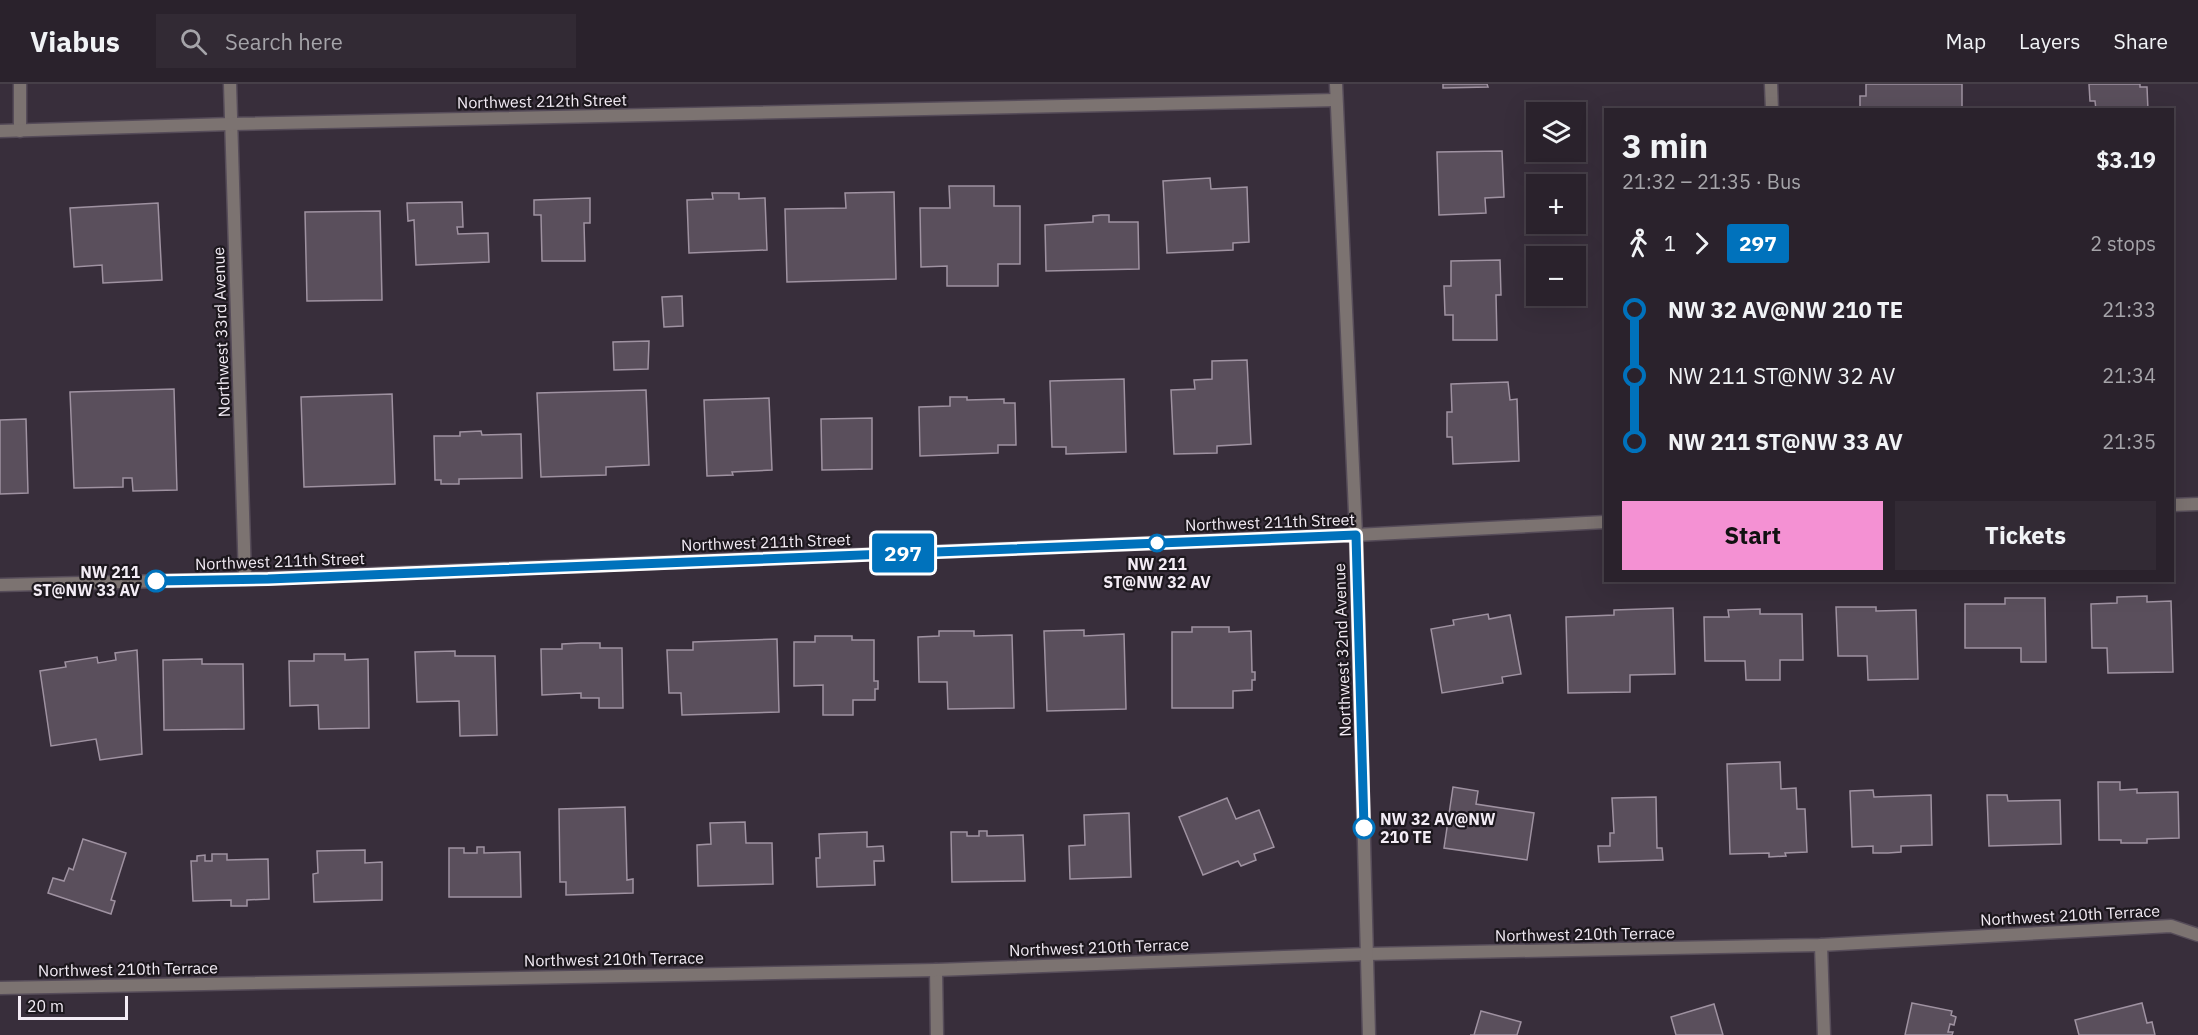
<!DOCTYPE html>
<html lang="en">
<head>
<meta charset="utf-8">
<style>
  :root { --surface:#2a222c; --page:#322a34; --text:#f1f3f6; --muted:#a5a4a9; --line:#463f48; --accent:#f491d3 }
  body { margin:0; font-family:"IBM Plex Sans",sans-serif; background:var(--page); color:var(--text); height:100vh; display:flex; flex-direction:column; font-size:22px; white-space:nowrap }
  * { box-sizing:border-box; margin:0 }
  p { font-size:20px; color:var(--muted) }
  .icon { flex:none; width:33px; height:33px; fill:none; stroke:currentColor; stroke-width:2; stroke-linecap:round; stroke-linejoin:round }
  .map { position:relative; flex:1; overflow:hidden }
  .sheet { position:absolute; left:1604px; top:24px; width:570px; height:474px; display:flex; flex-direction:column; background:var(--surface); border-radius:0px; box-shadow:0 6px 24px #0002,0 0 0 2px var(--line) }
  .sheet>* { flex:none }
  .badge { padding:0 12px; border-radius:4px; font-size:21px; line-height:39px }
  .fabs { position:absolute; left:1526px; top:18px; display:grid; gap:12px }
  .fabs a { display:grid; place-items:center; width:60px; height:60px; border-radius:0px; background:var(--surface); box-shadow:0 6px 24px #0002,0 0 0 2px var(--line); font-size:30px }
  .scale { position:absolute; left:18px; bottom:15px; width:110px; box-sizing:border-box; padding-left:6px; border:3px solid #f3ecf5; border-top:0; font-size:16px; line-height:21px; white-space:nowrap; color:#f3ecf5; -webkit-text-stroke:4px #1d181e; paint-order:stroke }
  .map>.badge { position:absolute; translate:-50% -50%; box-shadow:0 0 0 3px #fff }
  .legs { display:flex; align-items:center; gap:9px; height:66px; padding:0 18px; font-size:20px }
  .legs p { margin-inline-start:auto }
  .overview { display:flex; align-items:center; justify-content:space-between; height:102px; padding:0 18px }
  h1 { font-size:33px; font-weight:700; line-height:45px }
  .cta { display:flex; gap:12px; margin-top:auto; padding:12px 18px }
  .cta a { flex:1; height:69px; border-radius:0px; background:var(--accent); color:#111; font-size:24px; font-weight:700; line-height:69px; text-align:center }
  .cta a+a { background:var(--page); color:var(--text) }
  ul { padding:0 18px; list-style:none }
  li { display:flex; align-items:center; gap:21px; height:66px; font-size:22px }
  li i { display:grid; place-items:center; width:9px; height:100%; margin:0 8px; background:currentColor }
  li i::after { content:''; width:15px; height:15px; margin:-8px; border:4px solid; border-radius:50%; background:var(--surface) }
  li p { margin-inline-start:auto }
  li:first-child i { background:linear-gradient(#0000 50%,currentColor 0) }
  li:last-child i { background:linear-gradient(currentColor 50%,#0000 0) }
  header { display:flex; align-items:center; gap:36px; box-sizing:border-box; height:84px; padding:0 30px; background:var(--surface); border-bottom:2px solid var(--line) }
  header strong { font-size:28px }
  nav { display:flex; gap:33px; margin-inline-start:auto; font-size:21px }
  .search { width:420px; height:54px; background:var(--page); display:flex; align-items:center; gap:15px; box-sizing:border-box; padding:0 21px; border-radius:0px; color:var(--muted); font-size:22px }
  .map>svg:first-child { display:block }
  .building { fill:#5a4f5c; stroke:#9f92a1; stroke-width:1.5 }
  .lines { fill:none; stroke-linecap:round; stroke-linejoin:round }
  .service-casing { stroke:#564c59; stroke-width:15 }
  .minor-casing { stroke:#564c59; stroke-width:15 }
  .tertiary-casing { stroke:#564c59; stroke-width:15 }
  .service { stroke:#7c7371; stroke-width:12 }
  .minor { stroke:#7c7371; stroke-width:12 }
  .tertiary { stroke:#7c7371; stroke-width:12 }
  .line-1-casing { stroke:#fff; stroke-width:14 }
  .line-1 { stroke:#0072bc; stroke-width:9 }
  .stop-1-dot { fill:#fff; stroke:#0072bc; stroke-width:3 }
  .labels { text-anchor:middle; dominant-baseline:central; stroke-width:4.5; stroke-linejoin:round; paint-order:stroke }
  .street-label { font-size:16px; fill:#f3ecf5; stroke:#1d181e }
  .stop-label { font-size:16px; font-weight:bold; fill:#f3ecf5; stroke:#1d181e }
</style>
</head>
<body>
<header>
<strong>Viabus</strong>
<div class="search"><svg class="icon" aria-label="search" viewBox="0 0 24 24"><circle cx="10" cy="10" r="6"/><path d="M15 15l6 6"/></svg>Search here</div>
<nav><a>Map</a><a>Layers</a><a>Share</a></nav>
</header>
<div class="map">
<svg width="2198" height="951" viewBox="0 0 2198 951">
  <rect width="100%" height="100%" fill="#382e3b"/>
  <!-- building -->
  <g class="building">
    <path d="M1443,0H1487L1488,3L1443,4Z"/>
    <path d="M1866,0H1962V26H1860V12H1866Z"/>
    <path d="M2089,0H2140V3H2147L2148,26H2096L2095,17H2090Z"/>
    <path d="M1502,67L1504,113L1485,114L1486,129L1439,131L1437,68Z"/>
    <path d="M1210,94L1211,105L1247,103L1249,158L1233,159V166L1167,169L1163,97Z"/>
    <path d="M949,102H994V122H1020V180H998V202H947V182L921,183L920,124H950Z"/>
    <path d="M894,108L896,195L787,198L785,125L846,124L845,109Z"/>
    <path d="M712,109H739V115L765,114L767,166L689,169L687,116L713,115Z"/>
    <path d="M590,114V139H584L585,177H542L541,131H534V116Z"/>
    <path d="M462,118L463,143H457L458,150L488,149L489,178L416,181L414,136L408,137L407,119Z"/>
    <path d="M158,119L162,196L103,199L102,181L74,183L70,124Z"/>
    <path d="M380,127L382,216L307,217L305,128Z"/>
    <path d="M1101,131H1109V138H1138L1139,185L1046,187L1045,141L1093,138V132Z"/>
    <path d="M1500,176L1501,211H1496L1497,256H1453V231H1445L1444,202H1451V177Z"/>
    <path d="M682,212L683,242L664,243L662,213Z"/>
    <path d="M649,257L648,285L614,286L613,258Z"/>
    <path d="M1247,276L1251,360L1217,362V369L1174,370L1171,306L1195,305L1194,296L1212,295V277Z"/>
    <path d="M1124,295L1126,368L1066,370V363H1052L1050,297Z"/>
    <path d="M1508,298L1510,316L1517,315L1519,377L1453,380L1452,353H1447V328H1452L1451,300Z"/>
    <path d="M174,305L177,406L133,407L132,394H123V403L74,404L70,308Z"/>
    <path d="M646,306L649,381L606,383V391L541,393L537,309Z"/>
    <path d="M392,310L395,400L304,403L301,313Z"/>
    <path d="M950,313H967V316L1004,315V319H1015L1016,361H998V369L920,372L919,323L950,322Z"/>
    <path d="M769,314L772,386L732,388L733,391L707,392L704,316Z"/>
    <path d="M872,334V385L822,386L821,335Z"/>
    <path d="M26,335L28,409L0,410V336Z"/>
    <path d="M481,347L482,351L521,350L522,394L459,395V400H441V396H435L434,352H460V348Z"/>
    <path d="M2147,512V518L2171,517L2173,588L2108,589L2107,564H2092L2091,520L2117,519V513Z"/>
    <path d="M2005,514H2045L2046,578H2021V564H1965V520H2005Z"/>
    <path d="M1836,523H1876V527L1916,526L1918,595L1868,596L1867,572H1838Z"/>
    <path d="M1673,524L1675,590L1630,591V608L1568,609L1566,533L1614,531V526Z"/>
    <path d="M1760,525V530H1802L1803,576H1780V596H1746L1745,577H1705L1704,533H1729L1728,526Z"/>
    <path d="M1488,530L1489,535L1510,531L1521,590L1502,593L1503,599L1442,609L1431,545L1454,541L1453,536Z"/>
    <path d="M1192,543H1229V548L1251,547L1252,588H1255V596H1252V606L1233,607V624H1172V548H1192Z"/>
    <path d="M1084,546V552L1124,550L1126,625L1047,627L1044,547Z"/>
    <path d="M939,547H974V552L1012,551L1014,624L948,625L947,598H919L918,553L939,552Z"/>
    <path d="M815,552H852V556H874V597H878V605H875V616H853V631H823V601L794,602V558H815Z"/>
    <path d="M777,555L779,628L682,631L681,609H669L667,566H693V558Z"/>
    <path d="M581,559H600V564H622L623,624H599V614H581V609L542,611L541,565H562V560Z"/>
    <path d="M137,566L142,670L100,676L96,655L51,662L40,587L66,583L65,578L97,573L98,579L116,576L115,569Z"/>
    <path d="M455,567V572H495L497,651L460,652L459,617L417,618L415,568Z"/>
    <path d="M314,570H345V576L368,575L369,644L319,645L318,621L290,622L289,577H314Z"/>
    <path d="M202,575V580H243L244,645L164,646L163,576Z"/>
    <path d="M1780,678L1781,705L1796,704L1797,725H1805L1807,768L1785,769L1786,772L1769,773V769L1730,770L1727,680Z"/>
    <path d="M2098,698H2120V706L2137,705V709L2178,708L2179,754L2147,755V759H2121V756H2099Z"/>
    <path d="M1453,703L1478,707L1476,720L1534,729L1527,776L1444,764Z"/>
    <path d="M1873,706L1874,713L1931,711L1932,761L1901,762V768L1888,769H1873V762L1852,763L1850,707Z"/>
    <path d="M1987,711H2007L2008,717L2060,716L2061,760L1989,762Z"/>
    <path d="M1656,713L1657,764H1662L1663,776L1599,778L1598,762H1610V749H1614L1612,714Z"/>
    <path d="M1227,714L1236,735L1259,726L1274,763L1254,770L1256,776L1241,782L1238,777L1203,791L1179,733Z"/>
    <path d="M625,723L627,796L633,795V809L566,811V798H560L559,725Z"/>
    <path d="M1129,729L1131,793L1070,795L1069,762L1085,761L1084,731Z"/>
    <path d="M745,738L746,759H772L773,800L698,802L697,761L711,760L710,739Z"/>
    <path d="M979,747H987V752L1023,751L1025,797L952,798L951,748H967V752H979Z"/>
    <path d="M867,748V763L883,762L884,777H874L875,801L817,803L816,774H820L819,750Z"/>
    <path d="M83,755L126,769L111,816L115,817L111,830L48,809L53,794L64,797L69,784L73,786Z"/>
    <path d="M477,763H484V769L520,768L521,813H449V764H464V769H477Z"/>
    <path d="M365,766V779L382,778V816L314,818L313,790L318,789L317,767Z"/>
    <path d="M212,770H227V776L268,775L269,815L247,816V822H231V816L193,817L191,777H197V772L205,771V777H212Z"/>
    <path d="M1912,919L1952,927L1951,931L1956,933L1954,941L1950,940L1948,948H1953L1952,951H1905Z"/>
    <path d="M2142,919L2147,939L2152,938L2155,951H2079L2075,936Z"/>
    <path d="M1714,920L1723,951H1676L1671,933Z"/>
    <path d="M1481,927L1521,938L1517,951H1470H1474Z"/>
  </g>
  <g class="lines">
    <!-- service casing -->
    <g class="service-casing">
      <path id="service" d="M20,0V47"/>
    </g>
    <!-- minor casing -->
    <g class="minor-casing">
      <g id="minor">
        <path d="M230,0L245,495"/>
        <path d="M1771,0L1772,26"/>
        <path d="M0,47L231,40L1336,16"/>
        <path d="M2172,421L2198,420"/>
        <path d="M0,501L245,495L1356,451L1605,438"/>
        <path d="M1821,861L1824,951"/>
        <path d="M936,886L937,951"/>
        <path d="M0,904L936,886L1367,870L1821,861L2171,842L2198,851"/>
      </g>
    </g>
    <!-- tertiary casing -->
    <g class="tertiary-casing">
      <path id="tertiary" d="M1336,0L1356,451L1369,951"/>
    </g>
    <!-- service -->
    <use href="#service" class="service"/>
    <!-- minor -->
    <use href="#minor" class="minor"/>
    <!-- tertiary -->
    <use href="#tertiary" class="tertiary"/>
  </g>
  <g class="lines">
    <!-- line-1 casing -->
    <g class="line-1-casing">
      <path id="line-1" d="M156,497L268,495L1356,451L1364,744"/>
    </g>
    <!-- line-1 -->
    <use href="#line-1" class="line-1"/>
  </g>
  <!-- markers -->
  <g class="stop-1-dot">
    <circle cx="1157" cy="459" r="8"/>
    <circle cx="156" cy="497" r="10"/>
    <circle cx="1364" cy="744" r="10"/>
  </g>
  <g class="labels">
    <!-- street labels -->
    <g class="street-label">
      <text transform="translate(542 17) rotate(-1)">Northwest 212th Street</text>
      <text transform="translate(221 248) rotate(-92)">Northwest 33rd Avenue</text>
      <text transform="translate(1270 438) rotate(-2)">Northwest 211th Street</text>
      <text transform="translate(766 458) rotate(-2)">Northwest 211th Street</text>
      <text transform="translate(280 477) rotate(-2)">Northwest 211th Street</text>
      <text transform="translate(1342 566) rotate(-92)">Northwest 32nd Avenue</text>
      <text transform="translate(2070 831) rotate(-3)">Northwest 210th Terrace</text>
      <text transform="translate(1585 850) rotate(-1)">Northwest 210th Terrace</text>
      <text transform="translate(1099 863) rotate(-2)">Northwest 210th Terrace</text>
      <text transform="translate(614 875) rotate(-1)">Northwest 210th Terrace</text>
      <text transform="translate(128 885) rotate(-1)">Northwest 210th Terrace</text>
    </g>
    <!-- stop labels -->
    <g class="stop-label">
      <text x="1157" y="480">NW 211<tspan x="1157" dy="18">ST@NW 32 AV</tspan></text>
      <text x="140" y="488" text-anchor="end">NW 211<tspan x="140" dy="18">ST@NW 33 AV</tspan></text>
      <text x="1380" y="735" text-anchor="start">NW 32 AV@NW<tspan x="1380" dy="18">210 TE</tspan></text>
    </g>
  </g>
</svg>
<div class="fabs">
<a><svg class="icon" aria-label="layers" viewBox="0 0 24 24"><path d="M12 4l9 5-9 5-9-5zM3 14l9 5 9-5"/></svg></a>
<a>+</a>
<a>−</a>
</div>
<div class="scale">20 m</div>
<b class="badge" style="left:903px;top:469px;background:#0072bc;color:#fff">297</b>
<section class="sheet">
<div class="overview"><div><h1>3 min</h1><p>21:32 – 21:35 · Bus</p></div><b>$3.19</b></div>
<div class="legs"><svg class="icon" aria-label="walk" viewBox="0 0 24 24"><circle cx="13" cy="4" r="2"/><path d="M13 8l-2 6 4 7M11 14l-3 7M7 12l3-4h3l4 4"/></svg>1<svg class="icon" aria-label="forward" viewBox="0 0 24 24"><path d="M9 5l7 7-7 7"/></svg><b class="badge" style="background:#0072bc;color:#fff">297</b><p>2 stops</p></div>
<ul>
<li><i style="color:#0072bc"></i><b>NW 32 AV@NW 210 TE</b><p>21:33</p></li>
<li><i style="color:#0072bc"></i><span>NW 211 ST@NW 32 AV</span><p>21:34</p></li>
<li><i style="color:#0072bc"></i><b>NW 211 ST@NW 33 AV</b><p>21:35</p></li>
</ul>
<div class="cta"><a>Start</a><a>Tickets</a></div>
</section>
</div>
</body>
</html>
